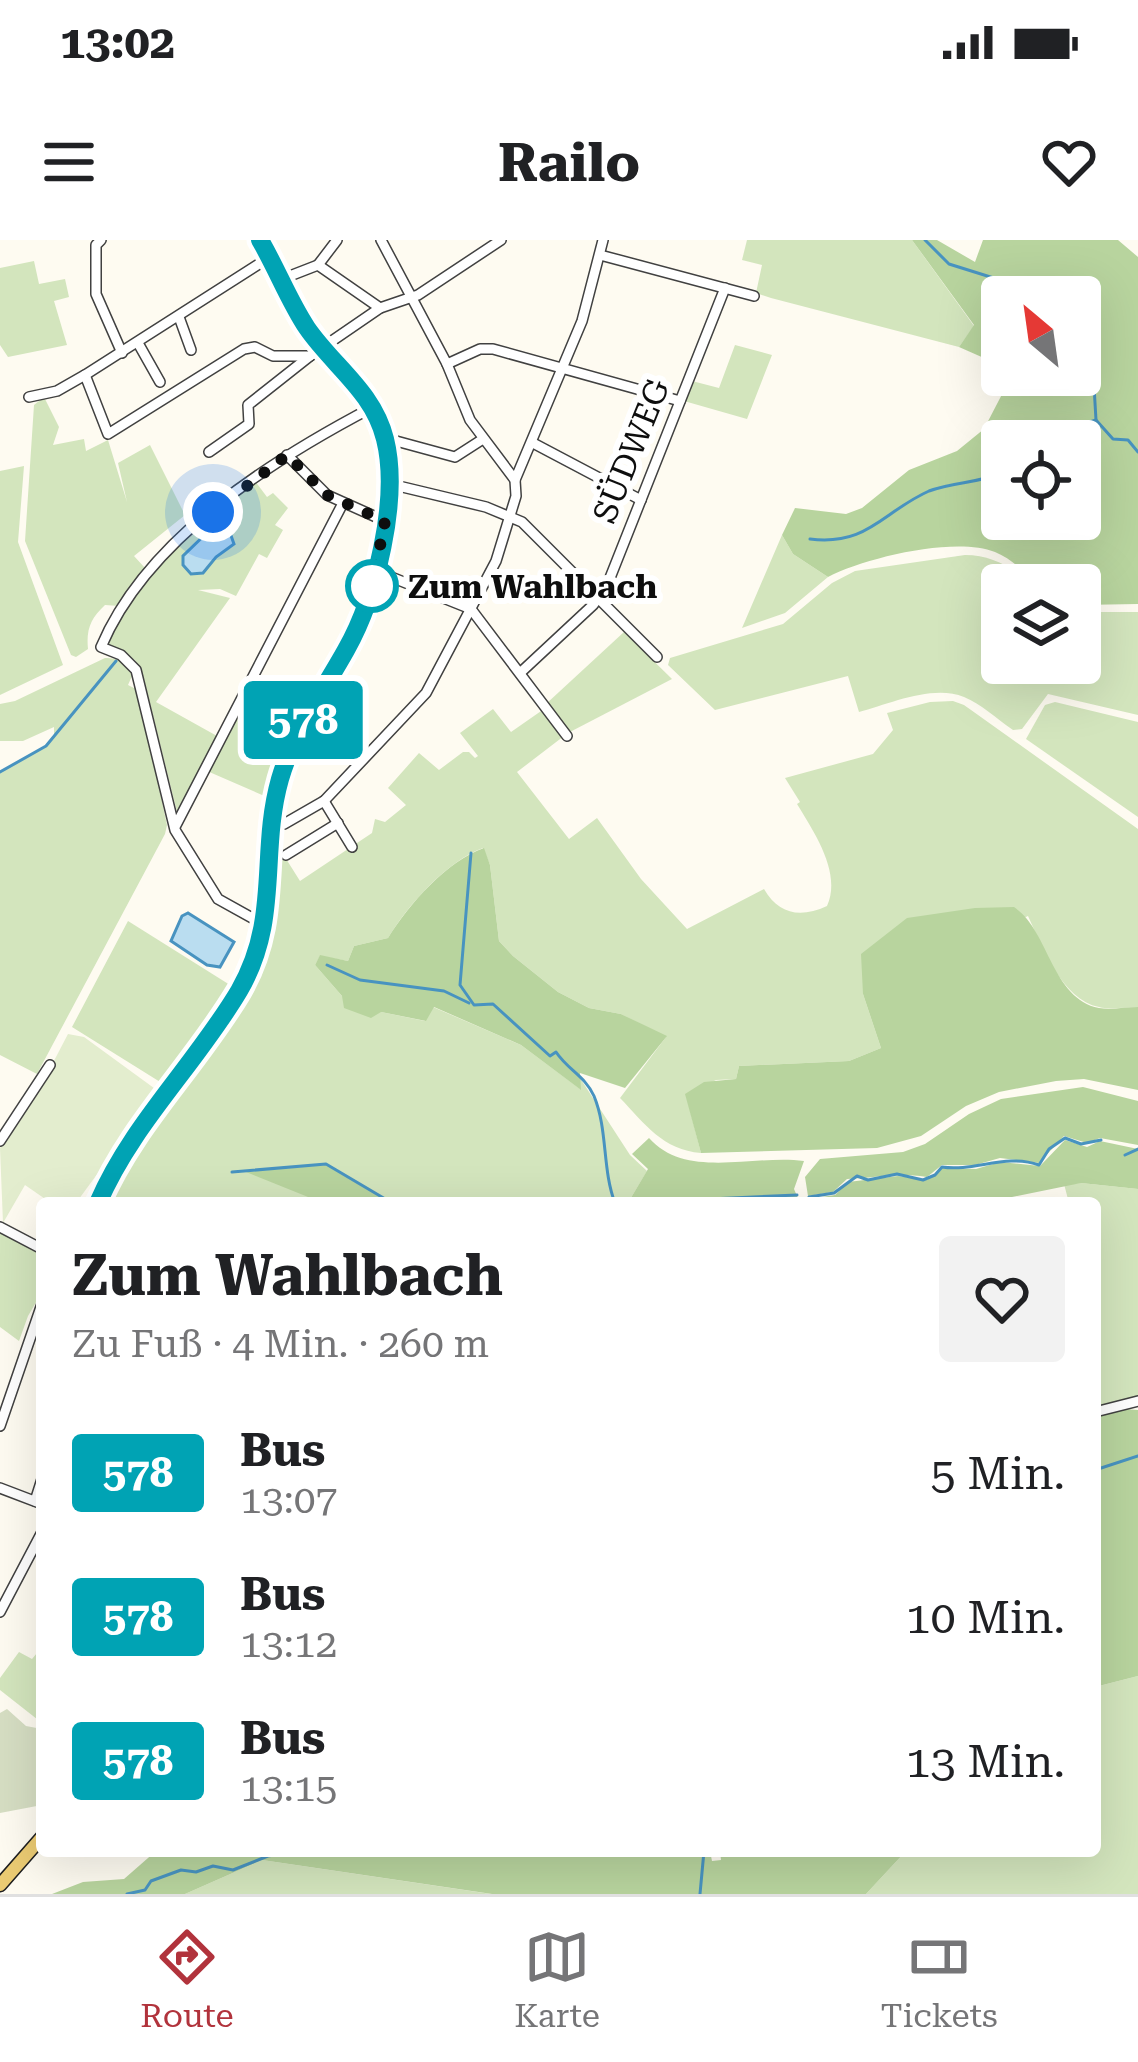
<!DOCTYPE html>
<html lang="de">
<head>
<meta charset="utf-8">
<style>
  :root { --surface:#fff; --page:#f2f2f2; --text:#202124; --muted:#757577; --line:#e0e0e0; --accent:#b1333c }
  body { margin:0; font-family:"Roboto Serif",serif; background:var(--page); color:var(--text); height:100vh; display:flex; flex-direction:column; font-size:45px; white-space:nowrap }
  * { box-sizing:border-box; margin:0 }
  p { font-size:39px; color:var(--muted) }
  .icon { flex:none; width:66px; height:66px; fill:none; stroke:currentColor; stroke-width:2; stroke-linecap:round; stroke-linejoin:round }
  .map { position:relative; flex:1; overflow:hidden }
  .panel { position:absolute; left:36px; top:957px; width:1065px; height:660px; display:flex; flex-direction:column; background:var(--surface); border-radius:12px; box-shadow:0 12px 48px #0002 }
  .panel>* { flex:none }
  .badge { padding:0 24px; border-radius:9px; font-size:42px; line-height:78px }
  .needle { width:78px; rotate:331deg }
  .tools { position:absolute; left:981px; top:36px; display:grid; gap:24px }
  .tools a { display:grid; place-items:center; width:120px; height:120px; border-radius:12px; background:var(--surface); box-shadow:0 12px 48px #0002; font-size:60px }
  .you { position:absolute; width:60px; height:60px; margin:-30px; border:9px solid #fff; border-radius:50%; background:#1a73e8; box-shadow:0 0 0 18px #1a73e833 }
  .map>.badge { position:absolute; translate:-50% -50%; box-shadow:0 0 0 6px #fff }
  .round { display:grid; place-items:center; flex:none; width:126px; height:126px; border-radius:12px; background:var(--page) }
  .overview { display:flex; align-items:center; justify-content:space-between; height:204px; padding:0 36px }
  h1 { font-size:57px; font-weight:700; line-height:90px }
  ul { padding:0; list-style:none }
  li { display:flex; align-items:center; gap:36px; height:144px; padding:0 36px }
  li div { flex:1 }
  li b { display:block; font-size:45px }
  li em { font-style:normal }
  li .badge { min-width:132px; font-weight:700; text-align:center }
  .status { display:flex; justify-content:space-between; align-items:center; height:84px; padding:0 60px; background:var(--surface); direction:ltr }
  .status svg { height:33px; fill:currentColor }
  header { display:flex; justify-content:space-between; align-items:center; height:156px; padding:0 36px; background:var(--surface); font-size:54px; font-weight:700 }
  .dock { display:flex; justify-content:space-around; align-items:center; height:168px; border-top:3px solid var(--line); background:var(--surface); font-size:33px; color:var(--muted) }
  .dock a { display:grid; justify-items:center; gap:6px }
  .dock .active { color:var(--accent) }
  .map>svg:first-child { display:block }
  .green { fill:#d3e5bd }
  .forest { fill:#b8d49e; fill-rule:evenodd }
  .cemetery { fill:#d6dec3 }
  .pitch { fill:#e3edce }
  .water { fill:#baddf0; stroke:#4893c0; stroke-width:3 }
  .lines { fill:none; stroke-linecap:round; stroke-linejoin:round }
  .stream { stroke:#4893c0; stroke-width:3 }
  .minor-casing { stroke:#414141; stroke-width:12 }
  .major-casing { stroke:#1f1f1f; stroke-width:15 }
  .minor { stroke:#fff; stroke-width:9 }
  .major { stroke:#ebcb73; stroke-width:12 }
  .line-casing { stroke:#fff; stroke-width:27 }
  .line { stroke:#00a3b4; stroke-width:18 }
  .walk { stroke:#0e0e0e; stroke-width:12; stroke-dasharray:0 21.6 }
  .stop-dot { fill:#fff; stroke:#00a3b4; stroke-width:6 }
  .labels { text-anchor:middle; dominant-baseline:central; stroke-width:12; stroke-linejoin:round; paint-order:stroke }
  .street-label { font-size:33px; fill:#0e0e0e; stroke:#fff }
  .stop-label { font-size:33px; font-weight:bold; fill:#0e0e0e; stroke:#fff; text-anchor:start }
</style>
</head>
<body>
<div class="status"><b>13:02</b><svg viewBox="0 0 49 12"><path d="M0 12V9h3v3zM5 12V6h3v6zM10 12V3h3v9zM15 12V0h3v12zM26 1h20v11H26zM47 4h2v5h-2z"/></svg></div>
<header><svg class="icon" aria-label="menu" viewBox="0 0 24 24"><path d="M4 6h16M4 12h16M4 18h16"/></svg>Railo<svg class="icon" aria-label="heart" viewBox="0 0 24 24"><path d="M12 20l-8-8c-3-5 5-10 8-4 3-6 11-1 8 4z"/></svg></header>
<div class="map">
<svg width="1138" height="1654" viewBox="0 0 1138 1654">
  <rect width="100%" height="100%" fill="#fefbf1"/>
  <!-- green -->
  <g class="green">
    <path d="M747,0H912L974,86L959,107L771,58L756,53L762,25L742,20Z"/>
    <path d="M34,21L39,44L65,39L69,57L54,61L67,105L8,117L0,105V28Z"/>
    <path d="M735,105L772,115L747,179L684,161L692,141L719,148Z"/>
    <path d="M44,157L59,187L53,205L84,199L86,211L108,200L127,262L118,223L150,205L185,275L134,316L145,328L119,366L105,365C91,378 86,389 88,409L76,417L71,415L25,301L34,165Z"/>
    <path d="M24,226L18,302L63,425L0,455V231Z"/>
    <path d="M255,241L267,257L273,253L288,268L275,285L283,290L267,318L259,314L236,356L220,349L198,350L230,358L156,462L217,496L177,572L144,439L135,420L110,408L107,403L140,340Z"/>
    <path d="M782,295L793,314L828,337L785,373L742,388Z"/>
    <path d="M965,315C992,315 1013,328 1034,345H1002V423H1080V372H1138V475L1048,454L1022,489L1013,490C997,479 981,464 964,457C933,444 889,464 859,472L848,436L715,470L668,425L670,418L783,384L832,343L855,331Z"/>
    <path d="M624,392L672,439L568,493L546,464Z"/>
    <path d="M105,418C119,418 127,422 132,436L128,445L138,450L167,585L165,594L37,834L0,815V532L46,506L54,496V487L23,501H0V464L15,461Z"/>
    <path d="M256,437L309,460L282,514L269,558L207,531L237,472L267,484L274,467L247,455Z"/>
    <path d="M953,461L964,465L1138,589V767C1126,767 1110,770 1099,767C1062,760 1042,706 1028,676L863,754L881,808L849,821L739,826L736,839L716,840L686,855L701,913C663,910 645,884 620,858L666,797L621,774L589,768L558,752L513,716L499,701L490,625L483,608C447,621 408,665 388,698L354,706L348,721L320,716L315,725L342,756L381,772L425,781L433,767L521,805L580,849L578,835L630,915L647,931L629,961L108,962L119,928L262,710L275,649L276,618L283,614L300,641L372,593L375,579L385,582L406,565L388,548L419,513L439,530L463,512H469L475,518L478,516L460,493L493,469L511,492L544,469L564,496L517,532L569,599L597,578L641,639L687,689L764,649C779,675 801,678 827,666C842,633 814,592 797,564L800,562L785,538L873,514L893,490L887,473L930,462Z"/>
    <path d="M1055,462L1138,482V577L1026,499L1045,465Z"/>
    <path d="M128,681L230,745L243,722L246,725L227,761L165,845L72,787Z"/>
    <path d="M1081,943L1138,949V1157L1095,1167V963H1069L1064,944Z"/>
    <path d="M0,993L42,1014V1052L28,1076L19,1101L0,1087Z"/>
    <path d="M42,1407V1483L0,1450V1438L19,1412L32,1419Z"/>
    <path d="M1138,1436V1654H866L906,1611H1095V1447Z"/>
    <path d="M262,1620L491,1654H185Z"/>
  </g>
  <!-- forest -->
  <g class="forest">
    <path d="M912,0H937L975,22L983,0H1118L1138,17V364L1080,365V345C1069,345 1052,348 1042,343C1025,335 1013,319 995,312C955,296 864,318 828,337L793,314L782,295L795,268L846,274L862,268L909,230L957,211L984,189L1012,135H1080V57H1002V126L959,107L974,85ZM1002,201H1080V279H1002Z"/>
    <path d="M484,608L490,625L499,701L513,716L558,752L589,768L621,774L667,796L625,848L580,833L581,850L521,805L434,767L426,781L381,772L371,778L344,768L342,756L315,725L320,715L348,721L354,706L388,698C409,664 447,621 484,608Z"/>
    <path d="M1014,667C1049,690 1051,758 1099,768C1111,770 1126,767 1138,767V850L1084,839L1056,841L999,852L966,866L921,896L877,908L701,913L685,854L704,842L736,839L739,826L849,821L881,808L863,754L861,714L907,678L975,668Z"/>
    <path d="M1083,847L1138,861V905L1100,898L1087,903L1064,896L1039,923L1000,918L975,925H942L927,937C894,932 877,938 847,939L833,952L808,956L805,937L820,919L903,912L925,904L969,874L1001,859Z"/>
    <path d="M649,898C686,940 754,914 804,921L794,949L800,963H632L629,961L648,929L632,914Z"/>
    <path d="M1065,900L1087,907L1100,901L1138,909V949L1081,943L983,963H810L809,959L835,955L848,942L898,936L927,940L942,928L976,929L1000,922L1040,926Z"/>
    <path d="M326,925L390,963H323L246,932Z"/>
    <path d="M1124,1169L1138,1170V1436L1095,1447V1178Z"/>
    <path d="M156,1611H710L712,1621L721,1620L720,1611H906L866,1654H492L262,1620L185,1654H52L83,1642L124,1639Z"/>
  </g>
  <!-- cemetery -->
  <path class="cemetery" d="M7,1469L26,1486L42,1489V1565L0,1573V1473Z"/>
  <!-- pitch -->
  <path class="pitch" d="M68,794L84,797L158,851L76,963H51L25,945L3,983L0,908L45,838Z"/>
  <!-- water -->
  <g class="water">
    <path d="M216,284L229,290L234,304L216,317L203,333L191,334L183,325V316Z"/>
    <path d="M188,673L234,702L220,727L207,725L171,701L182,676Z"/>
  </g>
  <g class="lines">
    <!-- stream -->
    <g class="stream">
      <path d="M925,0L949,24L1054,57"/>
      <path d="M1080,95L1094,146L1096,180L1113,199L1128,200L1138,212"/>
      <path d="M1042,201L1051,194L1096,180"/>
      <path d="M810,299C868,306 882,272 929,251C952,242 979,243 1002,233"/>
      <path d="M0,532L46,506L116,421"/>
      <path d="M471,613L460,745L474,765L493,764L550,816L556,812C568,830 585,836 594,856C608,890 602,929 615,963"/>
      <path d="M327,725L360,740L444,751L469,763"/>
      <path d="M1125,915L1138,909"/>
      <path d="M232,932L326,924L392,963"/>
      <path d="M809,957L834,953L857,936L868,940L897,934L923,940L935,935L942,927C974,932 1006,913 1039,925L1049,909L1065,898L1081,904L1101,900"/>
      <path d="M623,963L797,955"/>
      <path d="M1095,1230L1138,1216"/>
      <path d="M127,1654L145,1650L151,1641L181,1630L196,1632L213,1626L233,1630L268,1616L299,1611"/>
      <path d="M700,1654L704,1611"/>
    </g>
    <!-- minor casing -->
    <g class="minor-casing">
      <g id="minor">
        <path d="M101,0L96,5V54L122,113"/>
        <path d="M600,15L754,56"/>
        <path d="M318,25L337,0"/>
        <path d="M282,39L318,25L380,68"/>
        <path d="M179,77L191,110"/>
        <path d="M138,103L160,142"/>
        <path d="M447,124L480,109H493L680,161"/>
        <path d="M85,135L108,194L244,109L255,107L273,116H310L380,68L418,55L501,0"/>
        <path d="M29,157L57,151L85,135L270,17"/>
        <path d="M385,198L455,217L483,199"/>
        <path d="M533,203L641,260"/>
        <path d="M209,212L249,184L248,165L310,116"/>
        <path d="M287,215L327,255L385,281"/>
        <path d="M515,240L582,81L603,0"/>
        <path d="M390,244L486,267L522,282L657,417"/>
        <path d="M376,331L471,369L567,496"/>
        <path d="M520,433L593,365L606,348L725,48"/>
        <path d="M324,561L352,607"/>
        <path d="M271,585L284,584L324,561L426,453L496,321L516,256L515,240L470,180L447,124L381,0"/>
        <path d="M175,587L343,263"/>
        <path d="M286,615L338,583"/>
        <path d="M265,685L218,659L175,590L136,430L121,415L101,407C147,298 272,220 373,167"/>
        <path d="M0,901L50,825"/>
        <path d="M0,987L42,1009"/>
        <path d="M1095,1172L1138,1161"/>
        <path d="M0,1186L42,1064"/>
        <path d="M0,1248L42,1264"/>
        <path d="M35,1261L42,1239"/>
        <path d="M0,1372L42,1292"/>
      </g>
    </g>
    <!-- major casing -->
    <g class="major-casing">
      <g id="major">
        <path d="M98,963C132,884 195,824 239,751C280,682 259,612 280,539C294,491 322,453 346,410C376,356 400,260 385,199C373,151 333,127 307,88C289,61 277,29 261,0"/>
        <path d="M0,1645L42,1597"/>
      </g>
    </g>
    <!-- minor -->
    <use href="#minor" class="minor"/>
    <!-- major -->
    <use href="#major" class="major"/>
  </g>
  <g class="lines">
    <!-- line casing -->
    <g class="line-casing">
      <path id="line" d="M98,963C132,884 195,825 239,751C281,679 259,613 280,539C294,491 322,453 346,410C376,357 400,259 385,199C373,151 334,127 307,88C289,61 277,29 260,0"/>
    </g>
    <!-- line -->
    <use href="#line" class="line"/>
    <!-- walk -->
    <path class="walk" d="M213,272L287,215L327,255L385,281L372,346"/>
  </g>
  <!-- markers -->
  <circle class="stop-dot" cx="372" cy="346" r="24"/>
  <g class="labels">
    <!-- street labels -->
    <g class="street-label">
      <text transform="translate(631 211) rotate(-68)">SÜDWEG</text>
    </g>
    <!-- stop labels -->
    <g class="stop-label">
      <text x="408" y="346">Zum Wahlbach</text>
    </g>
  </g>
</svg>
<div class="tools">
<a><svg class="needle" viewBox="-14 -14 28 28"><path d="M0-13l5 13h-10z" fill="#e53935"/><path d="M0 13l5-13h-10z" fill="#757577"/></svg></a>
<a><svg class="icon" aria-label="locate" viewBox="0 0 24 24"><circle cx="12" cy="12" r="6"/><path d="M12 2v4M12 18v4M2 12h4M18 12h4"/></svg></a>
<a><svg class="icon" aria-label="layers" viewBox="0 0 24 24"><path d="M12 4l9 5-9 5-9-5zM3 14l9 5 9-5"/></svg></a>
</div>
<div class="you" style="left:213px;top:272px"></div>
<b class="badge" style="left:303px;top:480px;background:#00a3b4;color:#fff">578</b>
<section class="panel">
<div class="overview"><div><h1>Zum Wahlbach</h1><p>Zu Fuß · 4 Min. · 260 m</p></div><a class="round"><svg class="icon" aria-label="heart" viewBox="0 0 24 24"><path d="M12 20l-8-8c-3-5 5-10 8-4 3-6 11-1 8 4z"/></svg></a></div>
<ul>
<li><span class="badge" style="background:#00a3b4;color:#fff">578</span><div><b>Bus</b><p>13:07</p></div><em>5 Min.</em></li>
<li><span class="badge" style="background:#00a3b4;color:#fff">578</span><div><b>Bus</b><p>13:12</p></div><em>10 Min.</em></li>
<li><span class="badge" style="background:#00a3b4;color:#fff">578</span><div><b>Bus</b><p>13:15</p></div><em>13 Min.</em></li>
</ul>
</section>
</div>
<nav class="dock">
<a class="active"><svg class="icon" aria-label="directions" viewBox="0 0 24 24"><path d="M12 3l9 9-9 9-9-9zM9 14v-3h6M13 9l2 2-2 2"/></svg>Route</a>
<a><svg class="icon" aria-label="map" viewBox="0 0 24 24"><path d="M3 6l6-2 6 2 6-2v14l-6 2-6-2-6 2zM9 4v14M15 6v14"/></svg>Karte</a>
<a><svg class="icon" aria-label="tickets" viewBox="0 0 24 24"><path d="M3 7h18v10H3zM15 7v10"/></svg>Tickets</a>
</nav>
</body>
</html>
